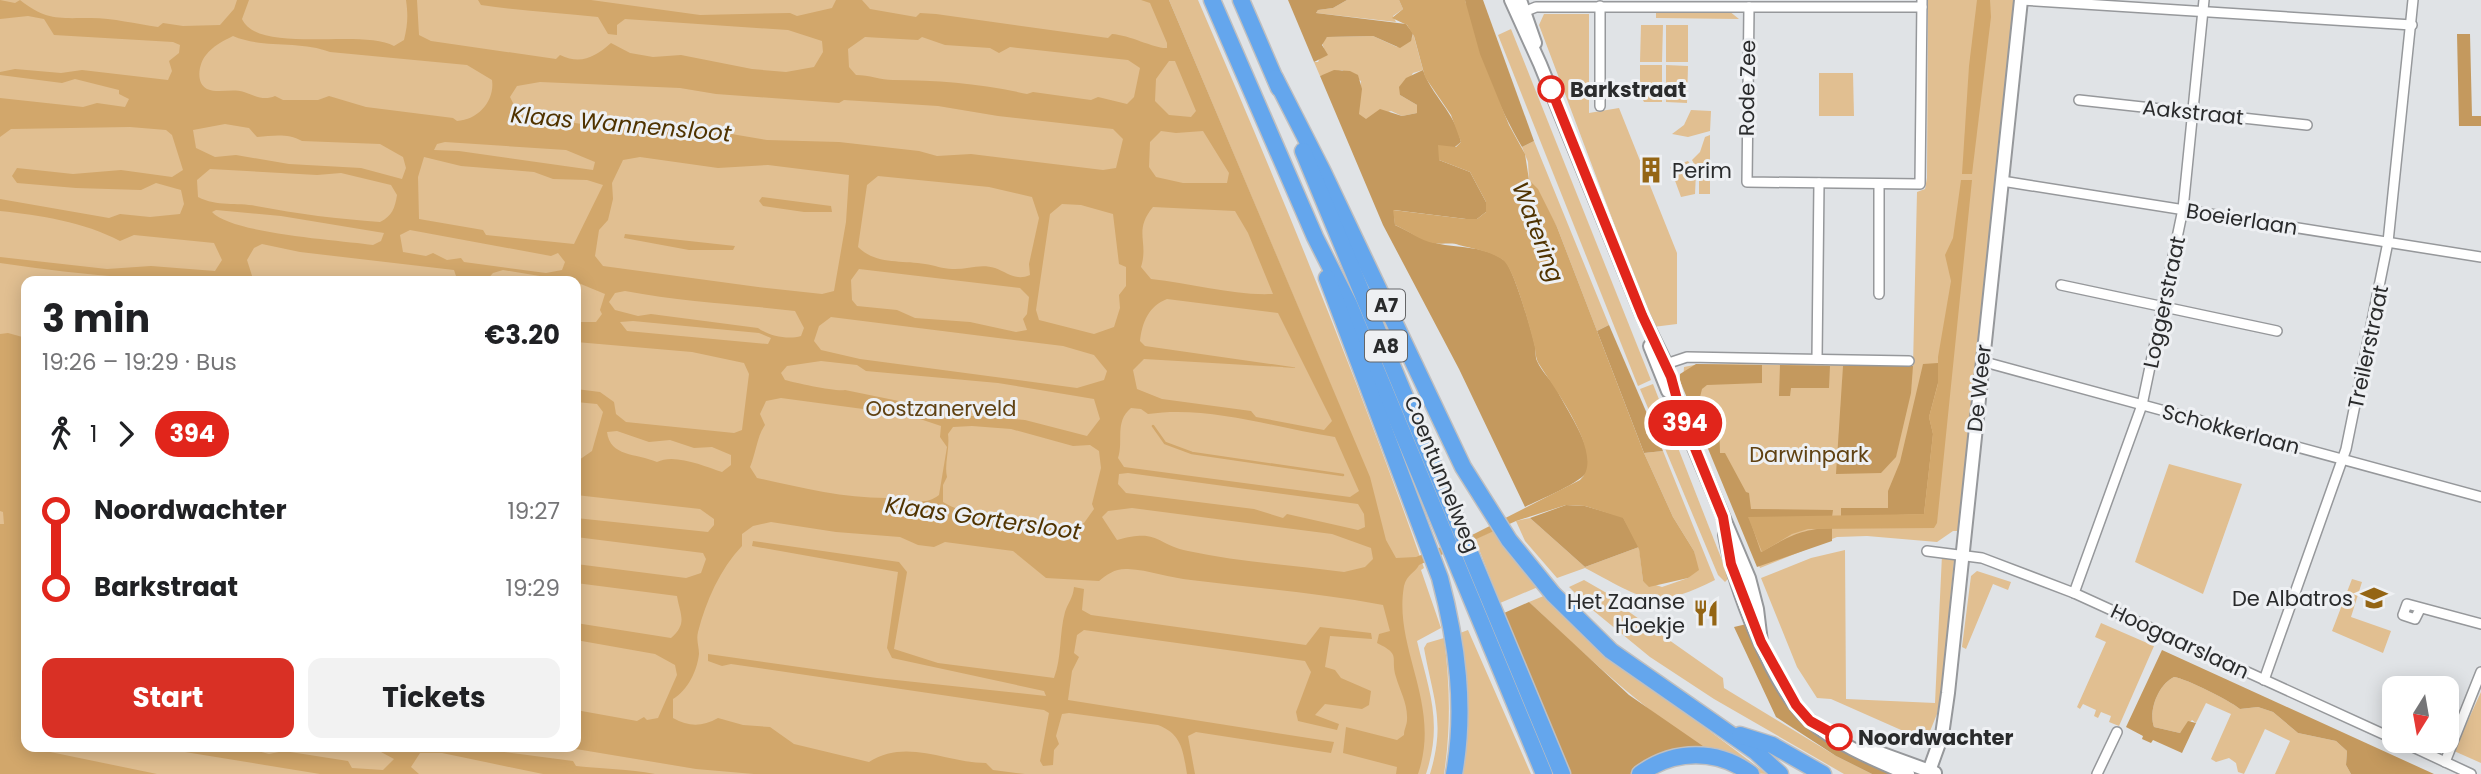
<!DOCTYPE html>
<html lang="en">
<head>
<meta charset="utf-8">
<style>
  :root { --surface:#fff; --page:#f2f2f2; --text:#202124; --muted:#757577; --accent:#d93025 }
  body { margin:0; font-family:Poppins,sans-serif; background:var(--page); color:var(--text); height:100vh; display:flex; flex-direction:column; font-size:26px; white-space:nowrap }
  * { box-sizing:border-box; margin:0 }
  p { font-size:23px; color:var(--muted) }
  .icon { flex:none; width:38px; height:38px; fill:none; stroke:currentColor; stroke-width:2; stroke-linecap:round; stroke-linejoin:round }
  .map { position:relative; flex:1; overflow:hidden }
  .details { position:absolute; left:21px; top:276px; width:560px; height:476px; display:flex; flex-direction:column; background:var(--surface); border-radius:14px; box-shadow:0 4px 18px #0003 }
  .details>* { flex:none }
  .badge { padding:0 14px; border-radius:23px; font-size:24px; line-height:46px }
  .needle { width:46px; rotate:191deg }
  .fabs { position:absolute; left:2382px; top:676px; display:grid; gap:14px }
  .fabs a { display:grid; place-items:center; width:77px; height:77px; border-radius:14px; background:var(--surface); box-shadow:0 4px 18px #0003; font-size:35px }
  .map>.badge { position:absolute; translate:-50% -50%; box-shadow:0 0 0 4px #fff }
  .legs { display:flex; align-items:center; gap:10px; height:77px; padding:0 21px; font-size:23px }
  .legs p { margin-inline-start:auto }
  .overview { display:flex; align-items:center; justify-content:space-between; height:119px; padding:0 21px }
  h1 { font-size:38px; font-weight:700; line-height:52px }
  .action { display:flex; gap:14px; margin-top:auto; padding:14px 21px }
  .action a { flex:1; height:80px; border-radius:14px; background:var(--accent); color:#fff; font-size:28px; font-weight:700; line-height:80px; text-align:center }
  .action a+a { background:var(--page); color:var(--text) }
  ul { padding:0 21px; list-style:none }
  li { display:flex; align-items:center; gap:24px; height:77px; font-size:26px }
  li i { display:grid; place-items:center; width:10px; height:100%; margin:0 9px; background:currentColor }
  li i::after { content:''; width:18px; height:18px; margin:-9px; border:5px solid; border-radius:50%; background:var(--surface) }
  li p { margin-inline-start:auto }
  li:first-child i { background:linear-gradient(#0000 50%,currentColor 0) }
  li:last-child i { background:linear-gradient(currentColor 50%,#0000 0) }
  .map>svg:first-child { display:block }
  .green { fill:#e1bf91; fill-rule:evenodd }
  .forest { fill:#c4995e }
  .water { fill:#d2a76b; fill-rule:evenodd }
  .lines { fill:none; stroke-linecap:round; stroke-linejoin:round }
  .stream { stroke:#d2a76b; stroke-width:2.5 }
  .street-casing { stroke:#96989b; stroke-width:12 }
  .secondary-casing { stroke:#96989b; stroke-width:16 }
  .highway-casing { stroke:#bfbfc0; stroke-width:19 }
  .street { stroke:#fff; stroke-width:9 }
  .secondary { stroke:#fff; stroke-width:12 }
  .highway { stroke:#64a6ed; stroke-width:16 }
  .line-1-casing { stroke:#fff; stroke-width:16 }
  .line-1 { stroke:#e1251b; stroke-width:10 }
  .stop-1-dot { fill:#fff; stroke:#e1251b; stroke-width:3.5 }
  .labels { text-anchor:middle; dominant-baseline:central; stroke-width:6; stroke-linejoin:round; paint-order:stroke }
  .shield { fill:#eef0f3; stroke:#656668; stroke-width:2 }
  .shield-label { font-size:19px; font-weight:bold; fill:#2a2b2c }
  .street-label { font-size:21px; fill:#2a2b2c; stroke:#eef0f3 }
  .stop-label { font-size:21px; font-weight:bold; fill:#2a2b2c; stroke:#eef0f3; text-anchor:start }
  .poi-label { font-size:21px; fill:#2a2b2c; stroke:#eef0f3; text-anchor:end }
  .park-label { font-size:21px; fill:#604213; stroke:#eef0f3 }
  .water-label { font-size:23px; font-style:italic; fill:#503300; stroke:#eef0f3 }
</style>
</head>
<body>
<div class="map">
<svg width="2481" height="774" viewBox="0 0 2481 774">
  <rect width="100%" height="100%" fill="#e0e3e6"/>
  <!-- green -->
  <g class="green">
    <path d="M0,0H1164L1345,419L1169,0H1198C1279,187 1357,376 1424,568L1421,570L1441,628L1417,641C1429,691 1443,722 1426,774H0ZM26,282H576V747H26Z"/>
    <path d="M1347,0H1399L1403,9L1393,16L1396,22L1316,13L1318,10L1333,8Z"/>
    <path d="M1928,0H2018L1959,531H1953L1937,542L1867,536L1837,537L1760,568L1683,381L1684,367L1699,364L1913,366L1917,192L1925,189L1927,178Z"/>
    <path d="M1656,10L1729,11L1739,19L1656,18Z"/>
    <path d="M1544,14H1589V113L1619,108L1677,253V324L1653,327L1539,25Z"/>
    <path d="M1641,25H1663L1662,62H1640Z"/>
    <rect x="1666" y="25" width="22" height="37"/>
    <path d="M1511,29L1651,380L1638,386L1498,35Z"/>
    <path d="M1413,33L1423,70L1413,73L1400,95L1417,105V113L1402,116L1391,111L1366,120L1360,118L1358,110L1361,81L1342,70L1320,76L1314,62H1318L1324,49L1322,42L1327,37L1373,36L1397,47L1412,38Z"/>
    <path d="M1640,65H1662V102H1644L1640,94Z"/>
    <path d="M1666,65L1688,66L1687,103L1666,102Z"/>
    <path d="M1819,73H1853L1854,116H1819Z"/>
    <path d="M1691,110L1711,111L1710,131L1688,137L1672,134L1684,125Z"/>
    <path d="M1710,135V194H1699V173L1692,160L1700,152L1705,137Z"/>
    <path d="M1534,141L1609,325L1597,331L1557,227L1529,180L1528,162L1522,147Z"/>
    <path d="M1688,161L1696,173L1695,194L1681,197L1670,167Z"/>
    <path d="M1653,384L1729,578L1725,582L1718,575L1640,389Z"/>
    <path d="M1663,451L1715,580C1651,612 1643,598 1585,568L1557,578L1525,541L1516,521L1530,518L1585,567L1639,547L1643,581L1662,587L1688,578L1696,567L1694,551L1673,517L1644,453Z"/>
    <path d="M2169,464L2242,484L2203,594L2135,562Z"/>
    <path d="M1493,531L1538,587L1500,603L1475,539Z"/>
    <path d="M1845,550L1846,699L1935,703L1942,555L1951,556L1954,560L1942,688L1937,714L1926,741L1831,699L1817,698L1797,667L1761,578L1811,558Z"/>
    <path d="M1977,571L2011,582L2008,590L1993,584L1966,649L1962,647L1971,576Z"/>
    <path d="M2352,579L2362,582L2351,617L2391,631L2383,653L2332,631Z"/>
    <path d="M1584,580L1617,599L1615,602L1723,678L1724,688L1836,756L1872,774H1844L1714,699L1650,657L1589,607L1569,587Z"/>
    <path d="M1546,595L1655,690L1767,774C1708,774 1573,644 1529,602Z"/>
    <path d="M2101,623L2154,646L2119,726L2109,722L2111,716L2101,712L2098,718L2094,716L2096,710L2083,704L2080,709L2077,707L2106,642L2095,637Z"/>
    <path d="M1468,630L1531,774H1462L1467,718L1460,633Z"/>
    <path d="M1444,638C1450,684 1451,728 1444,774H1430C1446,721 1433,699 1424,648L1427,643Z"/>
    <path d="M2174,677C2187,679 2229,700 2240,709L2258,707L2273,712L2298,733L2336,741L2347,751L2346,765L2351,774H2275L2290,741L2265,729L2244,774L2238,772L2236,763L2229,758L2216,762L2211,759L2231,714L2206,703L2196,723L2192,720L2180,733L2154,727C2148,710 2159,684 2174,677Z"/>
    <path d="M2481,692V763L2454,751Z"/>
  </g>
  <!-- forest -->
  <g class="forest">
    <path d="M1288,0H1347L1333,8L1318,10L1316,13L1406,24L1413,33L1411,41L1400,48L1373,36L1327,37L1322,45L1328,55L1314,62Z"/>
    <path d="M1465,0H1483L1534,141L1522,147C1501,112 1469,40 1465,0Z"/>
    <path d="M2457,34H2470L2472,116H2481V126H2459Z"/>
    <path d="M1334,70L1350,71L1358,75L1362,89L1359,114L1366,119L1380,109L1402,116L1417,113V105L1400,95L1399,87L1406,78L1423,70C1431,95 1455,112 1461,142L1439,160L1470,172L1486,202V212L1477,219H1466L1394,210L1395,225C1410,232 1428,243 1445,245C1464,248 1488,247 1505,261C1513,268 1532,331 1535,346C1536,350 1535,357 1537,361C1542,373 1553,381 1558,392C1567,411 1594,448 1588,470C1584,482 1538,500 1525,507L1459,369L1383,225L1320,76Z"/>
    <path d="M1609,325L1663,451L1644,453L1597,331Z"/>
    <path d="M1938,363V383L1929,417L1933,434L1924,514L1841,517V508H1888V491L1900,462L1923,364Z"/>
    <path d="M1696,364L1762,365V383L1707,385L1702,389L1699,401L1705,412L1719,417L1720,453H1725L1746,492L1749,493L1751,509L1833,510L1832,517H1749L1761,552C1789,537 1799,529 1832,528V541L1757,567L1680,381V374Z"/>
    <path d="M1780,365L1830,366L1829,388H1791L1790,396H1779Z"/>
    <path d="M1843,366H1913L1911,393L1896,457L1881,473L1836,474Z"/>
    <path d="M1566,505L1585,506L1623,517L1639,547L1585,567L1530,518Z"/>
    <path d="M1529,602L1629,695L1713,753L1635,774H1571L1504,613Z"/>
    <path d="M1751,623L1795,713L1903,774H1872L1836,756L1776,717L1734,627Z"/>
    <path d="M2162,650L2434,774H2351L2346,765L2347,751L2336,741L2298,733L2273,712L2258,707L2240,709C2229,700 2187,679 2174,677C2159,684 2148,710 2154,727L2180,733L2188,721L2196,723L2182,753L2153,740L2151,743L2142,739L2143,736L2126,727Z"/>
  </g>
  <!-- water -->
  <g class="water">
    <path d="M0,0L15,3L20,0C47,21 59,18 91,18C113,18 136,24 158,27L163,23L183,26L220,25L234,9L237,0H249L242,19C258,55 363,28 394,46L404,40C408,24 408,14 406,0H417L419,35L431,41L556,59L560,55C581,65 595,57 611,43L630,53L653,57L681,55L752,69L786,72L814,67L823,52L822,41L788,30L625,19L617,25V35L608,34L598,17C558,13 520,11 481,5L478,0H591L700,15L790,13L797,16L832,8L836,0H862L870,9L916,17L920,13L936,14L1108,38L1112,34C1130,35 1155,49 1167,48V43L1150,3L1141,0H1169L1370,477L1386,540L1396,558L1416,557L1474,534L1580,480C1607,457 1553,387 1539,364C1535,358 1536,351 1534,344C1530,328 1514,268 1503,260C1490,251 1474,249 1459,245C1452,242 1442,245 1433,243C1421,241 1407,230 1395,225L1393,210L1466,219H1477L1486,212V202L1470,172L1439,160L1438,145L1456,147L1461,142L1451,115L1425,77L1414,36L1407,25L1392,18L1403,9L1399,0H1465L1480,54L1509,125L1525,154L1529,180L1538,189L1557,227L1644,453L1673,517L1694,551L1699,570L1688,578L1649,587L1643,581L1639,549L1623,518L1585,506L1566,505L1516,521L1419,565C1415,573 1407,574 1404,586C1393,649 1442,704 1418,774H1396L1397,767L1343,753L1346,727L1397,740L1404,735C1404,729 1407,725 1407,720C1408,704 1400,691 1396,677C1390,657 1402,655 1377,643L1379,634L1390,631L1383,605C1319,593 1255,588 1191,580C1170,578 1149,570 1128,569C1116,568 1107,574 1099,581L1046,578L1013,551L945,542L934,547L918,545L900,537L836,532L771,522L753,526L742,534V546C720,569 706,601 698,632C696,640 699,646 699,654C697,671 688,690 673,699V718C689,727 702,727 718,718L743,725L770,727L794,744L869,762C907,738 946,763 986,763L993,770L1025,774H754L696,769L564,747H576V710L637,721L644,717L647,720L658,718L677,675L675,665L655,654L576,640V623L671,638C688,623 680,615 677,596L576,583V564L686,578L701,573L706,559L703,553L576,537V518L708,532L714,525V519L700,509L576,495V462L592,451L603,412L597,404L576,402V389L600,392L614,402L616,414L626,422L734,433L742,430L749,374L744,363L692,352L576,342V322H596L602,314L600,310L605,294L576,282L503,270L493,273L485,282H458L454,270L300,252L262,244L254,248L247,260L254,282C167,282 86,276 0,263V257L107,269L151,266L215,271L222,260L214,243L134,235L120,241C84,222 40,215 0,211V199L109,218L120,214L150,217L180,214L184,204L181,190L156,183L141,190L76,188L17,183L12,176L17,168L73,174L121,170L172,177L183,170L172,135L166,130L130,127L11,129L0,137V98L83,107L97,103L125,107L129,99L119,94V90L75,79L62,83L0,75V72L15,69L61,73L82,70L168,80L172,71L169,61L179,53L180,45L173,42L54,35L44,19L28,16L0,19ZM233,36C263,49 300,40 330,52L467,65L492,80C495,100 479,120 457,121L453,118L366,107L329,96L318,100H283L275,96C264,101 255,96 244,92C231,88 219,94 207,89C195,83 199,63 206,55C213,46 223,41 233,36ZM865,37L918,40L922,37L945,45L990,48L999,53L1010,47L1128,60L1140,68L1134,97L1127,104L1098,97L1091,100L1033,92L1027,94C983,84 938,80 893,80C881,80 869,75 856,75L849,67L848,49ZM1169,61H1175L1196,111L1191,117L1169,115L1155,101L1156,79ZM540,82L680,88L716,94L839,103L844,100L938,106L998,116L1113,129L1123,139L1116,168L1103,170L971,154L937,156L919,151L839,142L767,140L708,130L703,135L589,125L519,115L510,97L517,86ZM225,124L249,128L257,137C273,136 287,133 302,141L380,144L403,157L406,168L402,179L361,168L289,164L236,155L215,157L196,148L193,130ZM1161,131L1176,133L1203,131L1229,173L1227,183H1183L1156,177L1149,167L1150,142ZM445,142L566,150L595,162L593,170L459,151L434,150L437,144ZM424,157L461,166L534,172L553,179L587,180L603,185L574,244L486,235L483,230L419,219L418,177ZM640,157L718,168L768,165L849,175L846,222L834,291L822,294L758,287L603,266L595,256L599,230L608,220L613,199L612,183L623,160ZM210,169L317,175L341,173L391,185L397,195C395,208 392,216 380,222C338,219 298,214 256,206C237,202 217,207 198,197L197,180ZM878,176L989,187L1032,197L1039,218L1029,264L1030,275C1016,281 1008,273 995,268C980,263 966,270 952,269C943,269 934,265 925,264C902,260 876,265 858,247L867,185ZM1062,204L1081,205L1113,214L1119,264L1126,267V286L1119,295L1120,308L1114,327L1094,334L1039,320L1036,310L1050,214ZM1153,207L1235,211L1248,233L1273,294C1234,296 1191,283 1151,279L1141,267C1149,242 1133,231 1153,207ZM216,210L281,216L384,233L381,241L373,245C340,240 232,234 212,212ZM410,230L551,256L558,253L565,262L562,270L546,273L464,262L461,258L447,260L433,253L426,256L403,252L400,235ZM859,269L1020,288L1029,297L1027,314L1023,319L1027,330L1016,332L970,322L915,318L897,310L857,306L852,300L851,280ZM625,291C682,302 738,304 795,311L804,328L801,336C788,340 769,336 758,328L651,314L638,316L615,310L609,302L615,293ZM1167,299L1278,313L1332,421L1324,430L1256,417L1251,411L1162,399L1137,389L1133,370L1144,359L1299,368L1145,346L1140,341C1142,322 1149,306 1167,299ZM831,317L1063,346L1094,355L1107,371L1104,380L1077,388L860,359L821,350L814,341L819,326ZM633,321L759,333L771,338L768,344L627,331L620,322ZM821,361L857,365L866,371L998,383L1094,399L1100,419L1087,436L1025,420L972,416L845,390C837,392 796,383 785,380L781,373L787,366ZM781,398L908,415L941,426L940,437L947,447L939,495C922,508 910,497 892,498C846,499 802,488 757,478L750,467C756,453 757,436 765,425L760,414L766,401ZM1131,408L1141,409L1148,414C1209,405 1275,428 1335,437L1359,491L1350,497L1124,467L1118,458C1124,441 1114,422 1131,408ZM972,426L1011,429L1073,446L1090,445L1099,451L1101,468L1092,504L1094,509L1084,523L1065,529L1060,525L1052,527L1048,522L1043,524C1012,512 972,520 943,502V485L947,477C944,464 950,449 948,434L953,427ZM617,431L649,442L670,440L694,448L712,447L731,455V465L722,472C704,466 674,453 657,462C636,453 610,457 607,432ZM1128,473L1358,504L1364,514L1365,527L1358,530L1287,514L1283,518L1254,509L1126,493L1118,484L1119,474ZM1132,508L1332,534L1371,548L1373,559L1365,567L1344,572C1292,565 1239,562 1188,551C1155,544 1159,528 1117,540L1102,517L1108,511Z"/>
    <path d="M1977,0H1990L1991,17L1972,174H1962L1969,66Z"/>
    <path d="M1961,180H1972L1937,523L1934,528L1808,529L1792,534L1762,552L1748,517L1924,514L1933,434L1929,417L1938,384V357L1951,281L1945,255L1953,238Z"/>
    <path d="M762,197L831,206L832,212H804L763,206L759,201Z"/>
    <path d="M625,234L735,246L733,250H689L624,238Z"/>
    <path d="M8,333L26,338V747L157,774H0V524H4L3,512L0,511V334Z"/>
    <path d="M753,541L899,562L907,572L894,649L938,663L1054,678C1062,657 1059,634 1065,612C1068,603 1073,598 1074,587L1084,589L1082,610L1091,615L1306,645L1320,627L1371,633L1372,639L1330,636L1325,667L1335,670L1341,678L1371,691L1369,705L1362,709L1325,704L1315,715L1339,724L1337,730L1298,721L1296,712L1311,672L1305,661L1084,630L1077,635L1074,653L1079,657L1072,671L1068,700L1334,742L1331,753L1196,732L1188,736L1195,774H1187C1183,751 1182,734 1158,725L1069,713L1062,714L1056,736L1059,744L1054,750L1053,765L1043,766L1040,761L1049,713L1044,710L731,664L722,666L708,661V654L877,678L1046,696L1044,691L892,658L887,648L898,572L752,546Z"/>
    <path d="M154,747H242L269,754L284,751L348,761L352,768L383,770L394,759L381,752L379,747H466L573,761L576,766C603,769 628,769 655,774H543L442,753H420L411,767L419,774H320Z"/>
  </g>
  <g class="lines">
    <!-- stream -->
    <path class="stream" d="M1153,426L1165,443L1192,453L1343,475"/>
    <!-- street casing -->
    <g class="street-casing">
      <g id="street">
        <path d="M2021,0L2412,25"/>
        <path d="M1749,7L1747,182L1920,184L1922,0"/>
        <path d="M1519,14L1536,7H1922"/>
        <path d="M2079,100L2307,125"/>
        <path d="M1600,106V6"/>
        <path d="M2002,181L2481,257"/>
        <path d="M2061,285L2277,331"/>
        <path d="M1879,294V184"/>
        <path d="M1817,359L1819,183"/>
        <path d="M1981,361L2481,497"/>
        <path d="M1663,365L1687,357L1909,361"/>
        <path d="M1927,551L1982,558L2074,593L2394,739"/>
        <path d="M2074,593L2142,405L2183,209L2204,0"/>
        <path d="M2420,609L2415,619L2403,615L2407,604L2481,624"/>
        <path d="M2264,680L2346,449L2388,242L2413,0"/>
        <path d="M2398,740L2471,774"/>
        <path d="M2445,762L2481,672"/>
        <path d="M2097,774L2117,732"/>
      </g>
    </g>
    <!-- secondary casing -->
    <g class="secondary-casing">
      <g id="secondary">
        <path d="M1511,0L1540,64L1642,315L1666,364L1681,414"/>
        <path d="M1520,0L1535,43"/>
        <path d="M1650,346L1668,391"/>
        <path d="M1677,407L1749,578L1757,609L1761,642"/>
        <path d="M1725,535C1734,585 1771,686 1809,720C1838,745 1873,759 1908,774"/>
        <path d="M1866,748L1935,773"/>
        <path d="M1928,774L1942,735L1948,693L2021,0"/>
      </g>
    </g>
    <!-- highway casing -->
    <g class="highway-casing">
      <g id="highway">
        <path d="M1212,0L1315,237L1349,304L1544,774"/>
        <path d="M1241,0L1279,88"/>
        <path d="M1275,78L1323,172L1463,467L1509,540L1553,594L1611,651L1756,752L1780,774"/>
        <path d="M1303,151L1562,774"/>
        <path d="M1327,278L1440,578C1457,643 1466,708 1454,774"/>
        <path d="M1740,735L1772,745L1823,774"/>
        <path d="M1640,774C1674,749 1718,749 1751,774"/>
      </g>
    </g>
    <!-- street -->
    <use href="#street" class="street"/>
    <!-- secondary -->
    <use href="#secondary" class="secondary"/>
    <!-- highway -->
    <use href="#highway" class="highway"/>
  </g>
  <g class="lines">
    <!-- line-1 casing -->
    <g class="line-1-casing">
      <path id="line-1" d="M1551,89L1642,315L1671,377L1681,414L1723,517L1731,564L1761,642L1796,705L1810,721L1839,737"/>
    </g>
    <!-- line-1 -->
    <use href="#line-1" class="line-1"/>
  </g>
  <!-- icons -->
  <defs>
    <g id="building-bare" transform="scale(2.1)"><path d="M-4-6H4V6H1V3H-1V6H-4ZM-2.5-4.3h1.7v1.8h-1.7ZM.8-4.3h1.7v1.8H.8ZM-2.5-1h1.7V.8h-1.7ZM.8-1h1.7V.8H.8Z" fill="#946514" stroke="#eef0f3" stroke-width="2.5" paint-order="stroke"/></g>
    <g id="school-bare" transform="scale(2.1)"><path d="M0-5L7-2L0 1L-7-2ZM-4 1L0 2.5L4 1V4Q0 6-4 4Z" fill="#946514" stroke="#eef0f3" stroke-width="2.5" paint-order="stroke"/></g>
    <g id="restaurant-bare" transform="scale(2.1)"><path d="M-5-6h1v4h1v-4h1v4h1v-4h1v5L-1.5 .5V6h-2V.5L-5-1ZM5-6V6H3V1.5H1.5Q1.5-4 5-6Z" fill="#946514" stroke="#eef0f3" stroke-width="2.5" paint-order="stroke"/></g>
  </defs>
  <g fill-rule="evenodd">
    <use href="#building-bare" x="1651" y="170"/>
    <use href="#school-bare" x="2374" y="598"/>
    <use href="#restaurant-bare" x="1706" y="613"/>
  </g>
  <!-- markers -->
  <g class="stop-1-dot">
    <circle cx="1551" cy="89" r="12"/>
    <circle cx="1839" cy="737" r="12"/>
  </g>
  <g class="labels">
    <!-- shield labels -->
    <g class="shield">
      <rect x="1367" y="289.5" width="38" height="31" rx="5"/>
      <rect x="1365" y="330.5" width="42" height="31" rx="5"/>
    </g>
    <g class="shield-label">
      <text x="1386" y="305">A7</text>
      <text x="1386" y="346">A8</text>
    </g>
    <!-- street labels -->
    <g class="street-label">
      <text transform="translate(1747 88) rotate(-89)">Rode Zee</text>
      <text transform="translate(2193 112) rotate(6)">Aakstraat</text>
      <text transform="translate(2242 219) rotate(9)">Boeierlaan</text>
      <text transform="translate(2164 302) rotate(-78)">Loggerstraat</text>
      <text transform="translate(2368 347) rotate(-78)">Treilerstraat</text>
      <text transform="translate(1979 388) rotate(-84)">De Weer</text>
      <text transform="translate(2231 429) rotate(15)">Schokkerlaan</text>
      <text transform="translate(1442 474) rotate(68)">Coentunnelweg</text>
      <text transform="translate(2180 641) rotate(25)">Hoogaarslaan</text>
    </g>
    <!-- stop labels -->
    <g class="stop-label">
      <text x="1570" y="89">Barkstraat</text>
      <text x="1858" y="737">Noordwachter</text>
    </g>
    <!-- poi labels -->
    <g class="poi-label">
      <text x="1672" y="170" text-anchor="start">Perim</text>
      <text x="2353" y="598">De Albatros</text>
      <text x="1685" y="601">Het Zaanse<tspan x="1685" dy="24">Hoekje</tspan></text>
    </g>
    <!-- park labels -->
    <g class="park-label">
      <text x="941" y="408">Oostzanerveld</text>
      <text x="1809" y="454">Darwinpark</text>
    </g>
    <!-- water labels -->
    <g class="water-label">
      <text transform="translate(621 124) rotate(5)">Klaas Wannensloot</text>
      <text transform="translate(1538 232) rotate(69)">Watering</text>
      <text transform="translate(983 518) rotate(8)">Klaas Gortersloot</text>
    </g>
  </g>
</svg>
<div class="fabs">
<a><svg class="needle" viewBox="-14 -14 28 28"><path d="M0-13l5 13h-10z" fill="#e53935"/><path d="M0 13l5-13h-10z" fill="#757577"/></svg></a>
</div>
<b class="badge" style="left:1685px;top:423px;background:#e1251b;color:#fff">394</b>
<section class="details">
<div class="overview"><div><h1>3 min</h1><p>19:26 – 19:29 · Bus</p></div><b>€3.20</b></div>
<div class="legs"><svg class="icon" aria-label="walk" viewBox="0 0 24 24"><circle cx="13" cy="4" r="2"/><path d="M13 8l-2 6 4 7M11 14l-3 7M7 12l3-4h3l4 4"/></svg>1<svg class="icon" aria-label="forward" viewBox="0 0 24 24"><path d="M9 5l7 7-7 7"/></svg><b class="badge" style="background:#e1251b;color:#fff">394</b></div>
<ul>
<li><i style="color:#e1251b"></i><b>Noordwachter</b><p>19:27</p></li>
<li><i style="color:#e1251b"></i><b>Barkstraat</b><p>19:29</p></li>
</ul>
<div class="action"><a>Start</a><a>Tickets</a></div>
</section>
</div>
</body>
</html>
